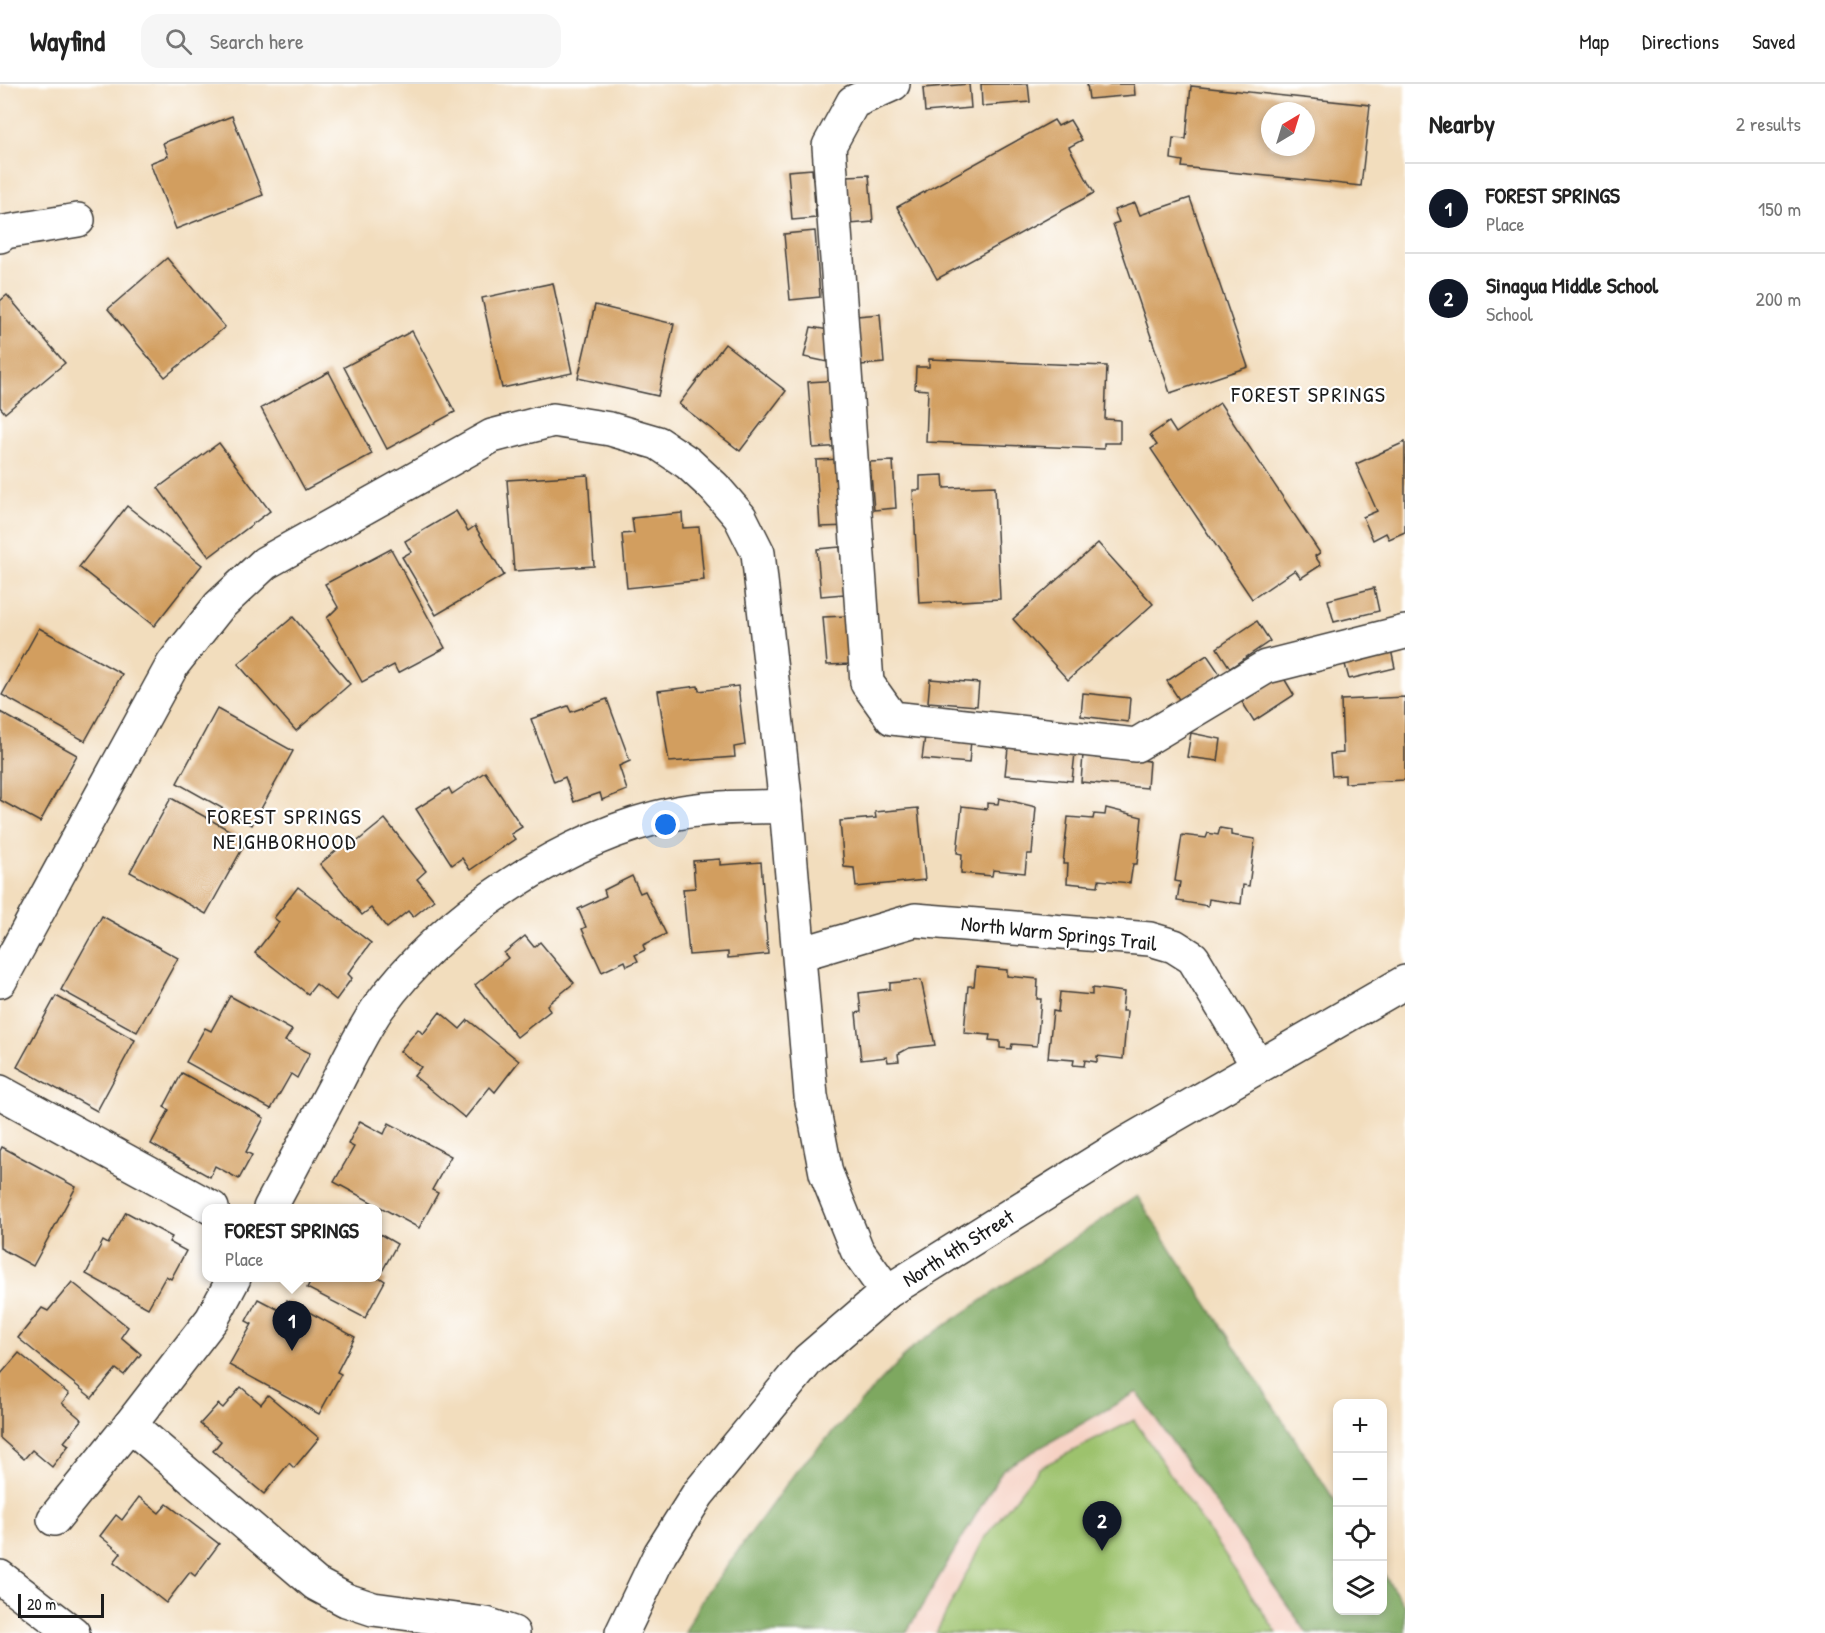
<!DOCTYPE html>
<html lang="en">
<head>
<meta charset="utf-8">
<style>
  :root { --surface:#fff; --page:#f6f6f6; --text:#222; --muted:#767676; --line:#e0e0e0; --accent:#111827 }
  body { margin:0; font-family:"Patrick Hand",sans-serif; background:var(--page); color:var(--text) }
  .controls { position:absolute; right:18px; bottom:18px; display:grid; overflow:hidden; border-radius:12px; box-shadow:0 3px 9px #0003 }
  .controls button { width:54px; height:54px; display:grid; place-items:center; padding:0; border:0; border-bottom:2px solid var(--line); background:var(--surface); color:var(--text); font:30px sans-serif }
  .compass { position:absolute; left:1261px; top:18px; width:54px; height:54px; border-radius:50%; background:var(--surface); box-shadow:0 3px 9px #0003; rotate:38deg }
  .scale { position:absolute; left:18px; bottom:15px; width:86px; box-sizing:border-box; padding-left:6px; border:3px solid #1c1c1c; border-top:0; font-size:16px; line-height:21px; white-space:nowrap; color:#1c1c1c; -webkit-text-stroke:4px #fff; paint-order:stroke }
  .you { position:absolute; left:666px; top:741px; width:21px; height:21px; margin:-15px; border:4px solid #fff; border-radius:50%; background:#1a73e8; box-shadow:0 0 0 9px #1a73e833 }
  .badge { display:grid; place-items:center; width:39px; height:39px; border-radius:50%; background:var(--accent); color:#fff; font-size:20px; font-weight:700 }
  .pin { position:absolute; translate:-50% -50px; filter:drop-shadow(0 2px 3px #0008) }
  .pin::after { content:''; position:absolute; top:32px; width:21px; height:18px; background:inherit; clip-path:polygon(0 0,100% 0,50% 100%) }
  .popup { position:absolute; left:202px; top:1120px; width:180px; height:78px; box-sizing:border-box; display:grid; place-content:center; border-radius:12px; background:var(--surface); filter:drop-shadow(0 2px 4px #0005); font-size:20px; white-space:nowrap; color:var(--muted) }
  .popup b { font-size:22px; color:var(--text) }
  .popup::after { content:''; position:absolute; left:50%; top:100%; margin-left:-12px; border:12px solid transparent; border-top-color:var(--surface) }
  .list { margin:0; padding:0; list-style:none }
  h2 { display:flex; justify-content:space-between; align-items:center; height:78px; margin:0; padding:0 24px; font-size:26px }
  h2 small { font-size:20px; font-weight:400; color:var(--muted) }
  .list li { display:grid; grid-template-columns:39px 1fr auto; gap:18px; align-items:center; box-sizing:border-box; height:90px; padding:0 24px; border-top:2px solid var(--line) }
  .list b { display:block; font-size:22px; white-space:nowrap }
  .list p { margin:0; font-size:20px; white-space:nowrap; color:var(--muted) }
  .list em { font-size:20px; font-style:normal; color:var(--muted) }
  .icon { flex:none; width:33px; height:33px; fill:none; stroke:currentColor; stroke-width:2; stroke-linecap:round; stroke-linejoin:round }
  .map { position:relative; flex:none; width:1405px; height:1549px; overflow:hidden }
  header { display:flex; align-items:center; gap:36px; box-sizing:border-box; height:84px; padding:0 30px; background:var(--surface); border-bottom:2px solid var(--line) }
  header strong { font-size:28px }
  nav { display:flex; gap:33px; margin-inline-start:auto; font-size:21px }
  .search { width:420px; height:54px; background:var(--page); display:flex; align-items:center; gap:15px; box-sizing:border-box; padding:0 21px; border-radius:18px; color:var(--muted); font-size:22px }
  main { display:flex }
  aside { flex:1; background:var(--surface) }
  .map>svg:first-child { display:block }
  .built { fill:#f6d2c4 }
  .green { fill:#9dc26d; stroke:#5c6f44; stroke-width:1.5 }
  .forest { fill:#7ea860; stroke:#4d623e; stroke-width:1.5 }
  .building { fill:#d29e5f; fill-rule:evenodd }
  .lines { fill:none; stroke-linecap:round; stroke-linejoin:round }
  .minor-casing { stroke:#3c3934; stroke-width:36 }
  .minor { stroke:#fff; stroke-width:33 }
  .labels { text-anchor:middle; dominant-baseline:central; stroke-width:4.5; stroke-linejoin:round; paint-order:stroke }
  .street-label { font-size:21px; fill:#1c1c1c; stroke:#fff }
  .neighbourhood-label { font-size:22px; letter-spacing:1.5px; fill:#1c1c1c; stroke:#fff }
</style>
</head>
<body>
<header>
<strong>Wayfind</strong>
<div class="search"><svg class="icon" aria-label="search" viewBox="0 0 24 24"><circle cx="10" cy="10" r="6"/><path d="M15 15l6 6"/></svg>Search here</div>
<nav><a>Map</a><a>Directions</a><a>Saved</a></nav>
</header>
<main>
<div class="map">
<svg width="1405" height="1549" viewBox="0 0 1405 1549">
  <rect width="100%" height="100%" fill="#fff"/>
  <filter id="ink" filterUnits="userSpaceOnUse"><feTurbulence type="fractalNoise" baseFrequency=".0167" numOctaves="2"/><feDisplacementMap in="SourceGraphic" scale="12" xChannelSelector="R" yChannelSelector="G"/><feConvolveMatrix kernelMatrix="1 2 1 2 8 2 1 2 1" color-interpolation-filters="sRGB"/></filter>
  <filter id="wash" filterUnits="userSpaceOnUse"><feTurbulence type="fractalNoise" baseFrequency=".008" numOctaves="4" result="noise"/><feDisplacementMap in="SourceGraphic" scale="24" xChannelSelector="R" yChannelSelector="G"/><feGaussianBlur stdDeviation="1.35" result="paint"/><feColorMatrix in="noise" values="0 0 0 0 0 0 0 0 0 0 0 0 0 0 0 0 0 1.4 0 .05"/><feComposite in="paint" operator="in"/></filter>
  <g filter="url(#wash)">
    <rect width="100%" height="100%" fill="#f2ddbd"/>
    <polygon class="built" points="1137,1308 1307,1549 906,1549 1003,1385"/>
    <polygon class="green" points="1134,1336 1277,1549 936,1549 985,1453 1039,1384"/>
    <polygon class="forest" points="1137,1112 1337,1420 1338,1526 1382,1526 1383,1489 1405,1523 1405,1549 1307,1549 1137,1308 1003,1385 906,1549 685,1549 699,1520 797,1386 913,1263"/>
    <g id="blocks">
      <g class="building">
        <polygon points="969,0 971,24 925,28 923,4"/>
        <polygon points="981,0 1028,0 1030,18 982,22"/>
        <polygon points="1087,0 1134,0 1135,11 1089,15"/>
        <path d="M1191,2L1370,21L1361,102L1182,83L1183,77L1171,75L1173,54L1186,55ZM1270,27H1306V63H1270Z"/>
        <polygon points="232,32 263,111 176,145 150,79 168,72 163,59"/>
        <polygon points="1054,36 1058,42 1070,36 1082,56 1069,63 1094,109 937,195 897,123"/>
        <polygon points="812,85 816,134 792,136 788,87"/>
        <polygon points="869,91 873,138 850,140 847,92"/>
        <polygon points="1190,114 1248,283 1170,309 1113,140 1119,138 1114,126 1135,119 1140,131"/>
        <polygon points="815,147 820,213 790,216 784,150"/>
        <polygon points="167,174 225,243 165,293 108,225"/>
        <polygon points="553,199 572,289 502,304 482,214"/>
        <polygon points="7,211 65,279 5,329 0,323 0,217"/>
        <polygon points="595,221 674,240 658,312 578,294"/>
        <polygon points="880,230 884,279 861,281 857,232"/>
        <polygon points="811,243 835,247 828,278 804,273"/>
        <polygon points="412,247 455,328 387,365 344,283"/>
        <polygon points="725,260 786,307 740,367 679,320"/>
        <polygon points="929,275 1107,282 1105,335 1120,336 1120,359 1104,359 1104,365 926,358 928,306 915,305 916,283 929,283"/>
        <polygon points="329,288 372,370 305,406 261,324"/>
        <polygon points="839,296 844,362 813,364 808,298"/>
        <polygon points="1220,319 1320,469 1315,472 1321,481 1301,494 1295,486 1252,515 1151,365 1157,361 1150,351 1169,338 1176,349"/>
        <polygon points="1405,358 1405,448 1389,455 1386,449 1373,456 1363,433 1377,427 1356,380"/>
        <polygon points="219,359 270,427 209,473 158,404"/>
        <polygon points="844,375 849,442 820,443 816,376"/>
        <polygon points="893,377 896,424 874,426 870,378"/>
        <polygon points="588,391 594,482 514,487 507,396"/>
        <polygon points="943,391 944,404 995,402 1000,515 919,519 913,406 920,406 920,392"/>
        <polygon points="127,422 202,481 154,542 79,483"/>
        <polygon points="456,427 468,447 475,442 504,491 436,531 402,473 411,468 405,457"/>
        <polygon points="682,429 683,444 699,443 704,496 627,504 622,450 634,449 632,434"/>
        <polygon points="1098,459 1153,520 1068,596 1013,535"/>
        <polygon points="840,463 844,510 821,512 817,465"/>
        <polygon points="391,465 445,564 398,589 394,581 362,598 327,534 338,523 325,500"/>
        <polygon points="1374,504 1379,527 1334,538 1328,516"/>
        <polygon points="847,532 850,580 827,581 823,533"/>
        <polygon points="293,533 350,600 296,647 238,580"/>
        <polygon points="1257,537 1270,557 1230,584 1217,564"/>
        <polygon points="39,544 122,590 85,657 2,611"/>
        <polygon points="1390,561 1395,584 1349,595 1343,573"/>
        <polygon points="1207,571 1220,590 1180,617 1167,597"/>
        <polygon points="1282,591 1294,611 1254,637 1242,618"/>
        <polygon points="930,595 979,599 977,622 928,618"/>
        <polygon points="698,602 699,607 738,602 745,661 734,663 735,673 669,678 658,607"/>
        <polygon points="1083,609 1130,614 1128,638 1081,632"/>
        <polygon points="1405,613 1405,696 1345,699 1345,691 1332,692 1330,670 1343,669 1341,616"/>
        <polygon points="607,615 630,677 619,682 627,706 602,716 600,709 574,718 565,693 554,698 531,635 568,622 571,628"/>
        <polygon points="217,625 293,667 252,741 177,699"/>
        <polygon points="0,628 77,671 40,738 0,716"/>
        <polygon points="1191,649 1221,655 1218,677 1187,673"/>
        <polygon points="925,652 971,656 969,679 922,675"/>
        <polygon points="1008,664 1075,669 1072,697 1005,691"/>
        <polygon points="1083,670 1149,677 1147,704 1081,698"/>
        <polygon points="485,688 522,743 511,750 515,755 470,786 462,774 452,781 416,725 449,704 452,710"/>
        <polygon points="171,714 247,756 206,830 130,788"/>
        <polygon points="999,714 1036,723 1032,770 1027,770 1025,789 993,786 992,792 961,789 962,770 957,769 962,722 987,725 987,719 998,720"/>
        <polygon points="918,724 925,796 856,803 854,784 844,783 840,737 876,734 875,728"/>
        <polygon points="1106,724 1142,733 1137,780 1133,780 1130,799 1099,796 1098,802 1067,799 1068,780 1063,780 1068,733 1093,735 1094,730 1105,731"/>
        <polygon points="385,735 426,787 417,795 434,816 413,833 408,827 387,844 371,824 362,831 320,780 350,755 354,760"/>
        <polygon points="1220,744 1231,746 1231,751 1255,755 1249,802 1243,801 1241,820 1209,815 1208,822 1177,817 1180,798 1175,797 1182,751 1206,754 1208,749 1218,751"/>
        <polygon points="720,775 720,781 761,778 768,870 728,874 728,868 689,871 683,805 695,804 693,777"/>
        <polygon points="632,792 640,809 645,807 666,850 643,861 645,866 635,871 638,877 627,882 625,877 602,888 582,845 586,843 578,825 606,812 604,806"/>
        <polygon points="298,803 371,859 348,890 352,894 336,916 316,900 308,910 255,869 279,838 274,834"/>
        <polygon points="102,832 178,874 137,948 61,906"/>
        <polygon points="525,852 534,863 540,858 574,899 547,921 550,927 517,953 475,901 508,874 504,869"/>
        <polygon points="976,883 1007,886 1007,892 1038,895 1037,915 1041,915 1037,962 1012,960 1011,965 1000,964 1000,957 989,956 990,951 964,949 968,902 974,902"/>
        <polygon points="921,896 935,961 909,964 898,970 899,977 888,978 887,973 861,976 856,929 861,928 859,909 890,905 890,899"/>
        <polygon points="1092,904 1124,908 1122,927 1127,927 1123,975 1097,972 1097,978 1085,976 1084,982 1073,981 1074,976 1048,974 1053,927 1058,928 1060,908 1092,911"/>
        <polygon points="56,912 135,956 97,1027 17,983"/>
        <polygon points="230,912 292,946 285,957 310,969 297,994 291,990 271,1025 186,978 205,944 211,947"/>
        <polygon points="440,928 460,945 468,936 519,977 495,1008 490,1003 465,1034 414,992 421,983 400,967 418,945 423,950"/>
        <polygon points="182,989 264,1034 246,1068 252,1071 239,1095 215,1082 210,1093 151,1060 169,1026 164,1023"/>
        <polygon points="360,1037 384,1050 389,1039 451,1072 432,1106 438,1109 419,1144 334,1098 354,1063 348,1060"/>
        <polygon points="2,1063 76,1103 33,1182 0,1164 0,1067"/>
        <polygon points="126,1128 172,1153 169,1158 186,1167 171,1195 166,1192 148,1224 86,1190 103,1157 108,1160"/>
        <polygon points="378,1149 397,1160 379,1193 385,1197 365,1234 307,1204 312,1194 378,1194"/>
        <polygon points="72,1198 128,1243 121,1253 141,1270 124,1291 116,1285 92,1314 18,1254 42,1224 48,1227"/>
        <polygon points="258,1215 281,1227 287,1216 355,1253 337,1288 341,1290 319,1330 229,1281 252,1240 246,1237"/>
        <polygon points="19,1269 69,1310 62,1319 82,1336 64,1358 69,1361 52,1383 32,1366 24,1375 0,1354 0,1291"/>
        <polygon points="241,1303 261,1320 268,1311 319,1354 294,1384 289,1379 264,1410 213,1367 221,1357 200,1340 218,1320 223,1324"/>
        <polygon points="139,1413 159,1429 167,1420 219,1460 195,1492 190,1488 166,1519 114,1478 121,1469 100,1452 116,1431 122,1436"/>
      </g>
    </g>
  </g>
  <g filter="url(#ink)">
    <use href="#blocks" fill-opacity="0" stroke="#3c3934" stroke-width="1.5"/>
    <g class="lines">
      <g class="minor-casing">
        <g id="minor">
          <polyline points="893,0 853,18 829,62 867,599 892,634 1136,661 1266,583 1405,548"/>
          <polyline points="0,152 5,148 78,136"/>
          <polyline points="800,870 915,836 1150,855 1174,862 1193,874 1258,982"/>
          <polyline points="0,897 173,580 219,522 265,479 492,352 553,336 610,345 658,359 688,379 714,403 740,433 758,469 786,722"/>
          <polyline points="0,1008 212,1124"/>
          <path d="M270,1124C291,1084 313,1044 334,1004C348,977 361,949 378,924C445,831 565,752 677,729C711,722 750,724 786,722L811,1012L826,1089L857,1166L887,1208"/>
          <polyline points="234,1194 212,1235 130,1341 316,1500 346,1516 373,1525 486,1540 513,1549"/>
          <polyline points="54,1435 130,1341"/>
          <polyline points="0,1493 73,1549"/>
          <polyline points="622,1549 660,1470 698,1410 808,1276 887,1208 1128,1058 1405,898"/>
        </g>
      </g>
      <use href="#minor" class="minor"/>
    </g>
  </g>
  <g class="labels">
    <g class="street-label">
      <text transform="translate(1059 849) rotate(6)">North Warm Springs Trail</text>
      <text transform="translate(958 1164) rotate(-32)">North 4th Street</text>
    </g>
    <g class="neighbourhood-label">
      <text x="1309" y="310">FOREST SPRINGS</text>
      <text x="285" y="732">FOREST SPRINGS<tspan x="285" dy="25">NEIGHBORHOOD</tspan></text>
    </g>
  </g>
</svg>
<div class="controls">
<button>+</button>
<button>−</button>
<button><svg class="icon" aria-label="locate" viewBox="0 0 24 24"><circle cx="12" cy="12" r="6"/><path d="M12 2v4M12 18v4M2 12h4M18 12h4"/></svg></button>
<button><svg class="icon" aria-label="layers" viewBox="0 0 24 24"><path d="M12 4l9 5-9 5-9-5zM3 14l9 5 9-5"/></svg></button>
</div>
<svg class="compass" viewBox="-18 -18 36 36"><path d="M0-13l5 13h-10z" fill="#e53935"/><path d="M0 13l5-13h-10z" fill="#767676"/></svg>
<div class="scale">20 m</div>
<div class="you"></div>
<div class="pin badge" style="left:292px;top:1267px">1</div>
<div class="popup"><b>FOREST SPRINGS</b>Place</div>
<div class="pin badge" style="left:1102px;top:1467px">2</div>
</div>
<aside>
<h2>Nearby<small>2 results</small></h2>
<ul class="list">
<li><span class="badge">1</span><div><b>FOREST SPRINGS</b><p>Place</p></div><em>150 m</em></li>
<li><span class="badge">2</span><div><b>Sinagua Middle School</b><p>School</p></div><em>200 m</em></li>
</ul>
</aside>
</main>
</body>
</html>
